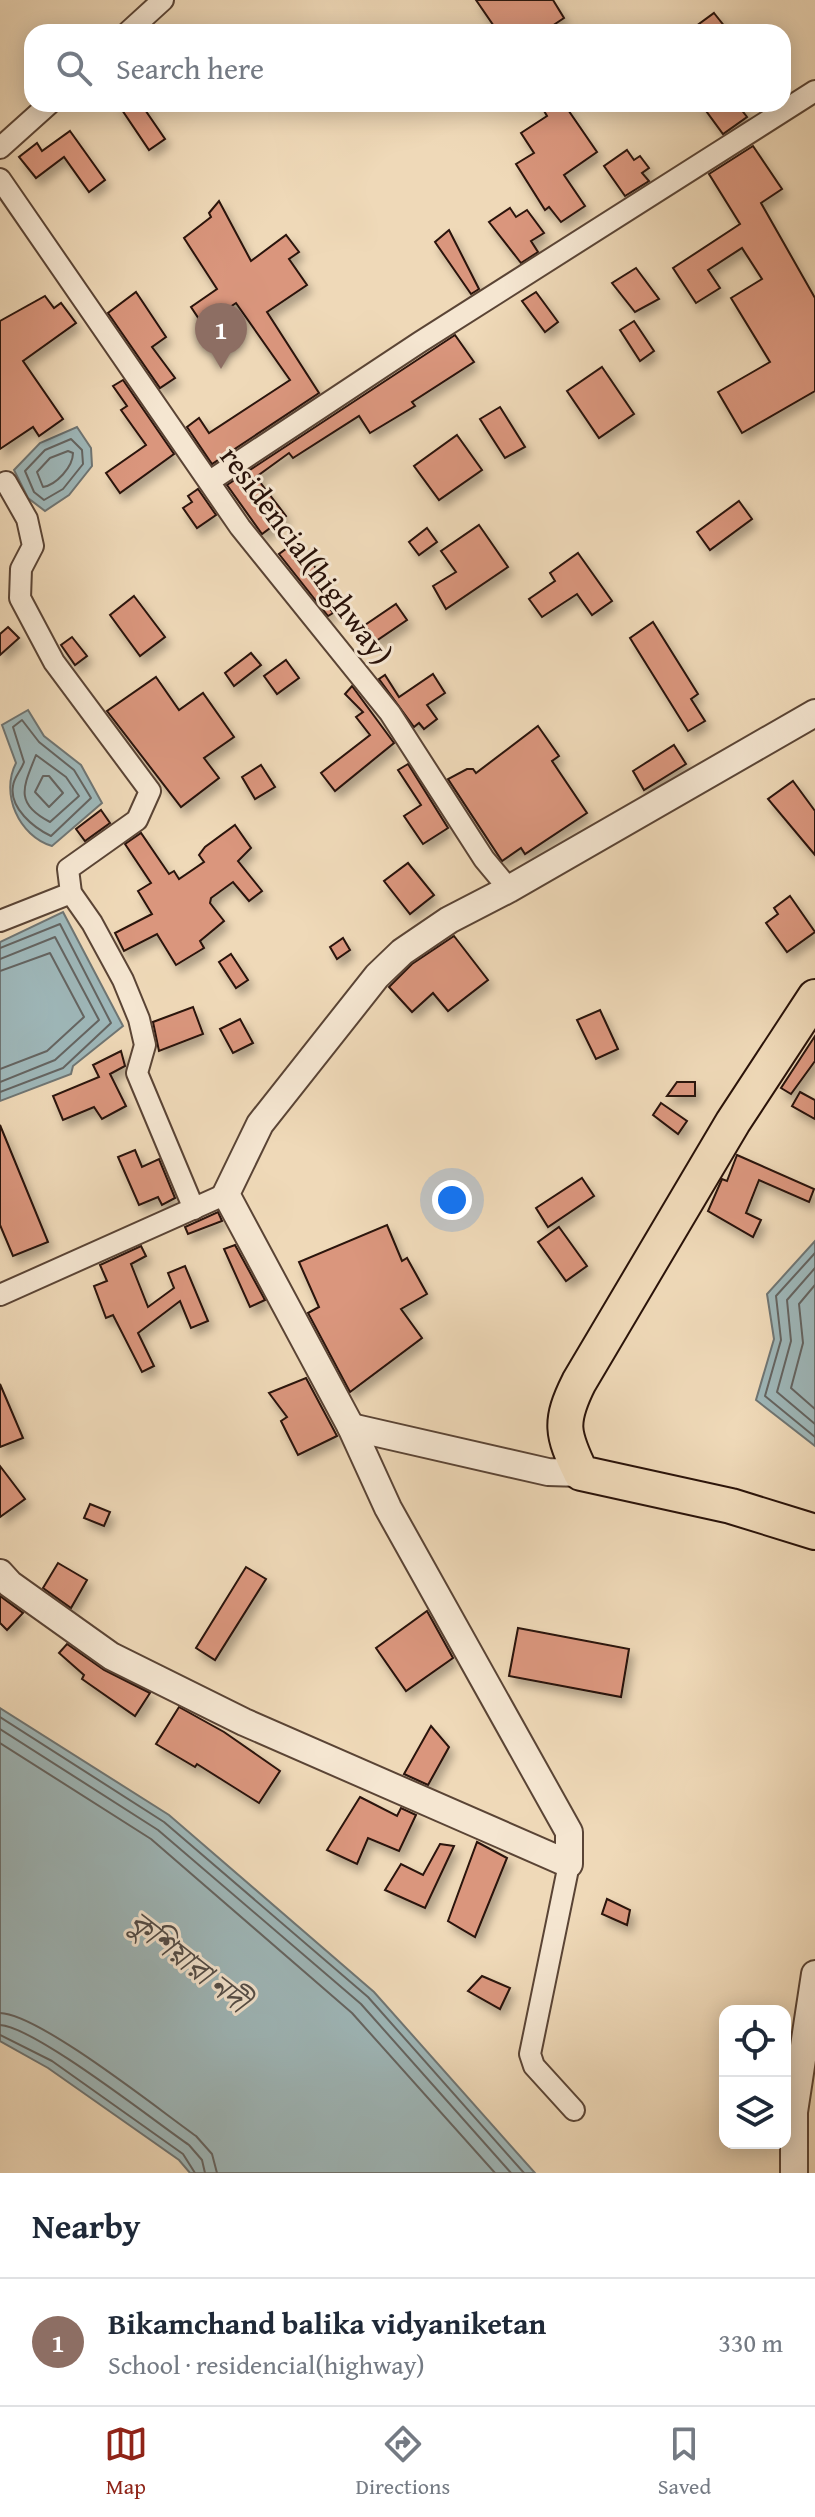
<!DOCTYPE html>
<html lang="en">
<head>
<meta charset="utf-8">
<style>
  :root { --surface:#fff; --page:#f6f6f7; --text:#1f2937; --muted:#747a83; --line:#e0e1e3; --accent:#8f2418 }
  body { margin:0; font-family:"Gentium Book Plus","Noto Serif Bengali",serif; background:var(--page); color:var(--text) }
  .controls { position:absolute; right:24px; bottom:24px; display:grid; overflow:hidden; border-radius:16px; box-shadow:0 4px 20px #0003 }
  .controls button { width:72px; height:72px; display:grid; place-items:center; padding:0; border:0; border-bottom:2px solid var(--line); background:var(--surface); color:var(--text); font:40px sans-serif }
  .you { position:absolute; left:452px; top:1200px; width:28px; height:28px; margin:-20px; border:6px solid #fff; border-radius:50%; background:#1a73e8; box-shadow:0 0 0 12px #1a73e833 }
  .badge { display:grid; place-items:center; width:52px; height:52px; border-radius:50%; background:var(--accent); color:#fff; font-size:26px; font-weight:700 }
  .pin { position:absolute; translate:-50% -66px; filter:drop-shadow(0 2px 4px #0008) }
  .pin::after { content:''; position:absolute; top:42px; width:28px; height:24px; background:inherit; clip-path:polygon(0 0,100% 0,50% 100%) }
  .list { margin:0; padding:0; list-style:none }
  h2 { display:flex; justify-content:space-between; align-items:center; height:104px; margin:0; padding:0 32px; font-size:34px }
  h2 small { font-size:26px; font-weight:400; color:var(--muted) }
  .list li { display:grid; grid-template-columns:52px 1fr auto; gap:24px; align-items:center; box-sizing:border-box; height:128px; padding:0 32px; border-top:2px solid var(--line) }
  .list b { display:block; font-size:30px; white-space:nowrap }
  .list p { margin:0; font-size:26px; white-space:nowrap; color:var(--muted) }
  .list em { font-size:26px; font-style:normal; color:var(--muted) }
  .icon { flex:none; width:44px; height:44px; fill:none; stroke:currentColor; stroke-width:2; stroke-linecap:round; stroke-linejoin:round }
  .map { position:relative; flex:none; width:815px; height:2173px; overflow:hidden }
  .search { position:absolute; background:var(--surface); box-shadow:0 4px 20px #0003; left:24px; right:24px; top:24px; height:88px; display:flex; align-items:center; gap:20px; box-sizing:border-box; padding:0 28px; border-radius:24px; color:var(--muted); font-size:30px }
  .sheet { height:232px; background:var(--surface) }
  nav { display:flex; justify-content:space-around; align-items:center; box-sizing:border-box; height:112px; border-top:2px solid var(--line); background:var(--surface); font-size:22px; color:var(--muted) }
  nav a { display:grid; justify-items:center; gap:4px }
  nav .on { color:var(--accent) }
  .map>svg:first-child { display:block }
  .water { fill:#9eb7b9; stroke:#6f7573; stroke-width:2 }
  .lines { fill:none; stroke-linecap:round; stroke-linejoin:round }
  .shore { stroke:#646461; stroke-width:2 }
  .building { fill:#da967d; stroke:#291209; stroke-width:2; filter:url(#shadow) }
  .minor-casing { stroke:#5a4435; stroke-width:24 }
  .tertiary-casing { stroke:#5a4435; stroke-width:30 }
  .trunk-casing { stroke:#291209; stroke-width:38 }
  .minor { stroke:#f5e6d1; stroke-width:20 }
  .tertiary { stroke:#f5e6d1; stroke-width:26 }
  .trunk { stroke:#efd9b8; stroke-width:34 }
  .labels { text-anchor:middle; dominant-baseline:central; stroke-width:6; stroke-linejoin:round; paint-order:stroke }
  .street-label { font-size:30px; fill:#291209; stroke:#f5e6d1 }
  .water-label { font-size:32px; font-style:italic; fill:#524c47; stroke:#f5e6d1 }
</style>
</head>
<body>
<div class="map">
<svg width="815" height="2173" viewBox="0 0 815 2173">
  <defs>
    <filter id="shadow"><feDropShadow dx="4.5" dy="7" stdDeviation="4" flood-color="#0004"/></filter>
  </defs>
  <rect width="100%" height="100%" fill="#efd9b8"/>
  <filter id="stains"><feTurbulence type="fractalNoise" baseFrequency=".0025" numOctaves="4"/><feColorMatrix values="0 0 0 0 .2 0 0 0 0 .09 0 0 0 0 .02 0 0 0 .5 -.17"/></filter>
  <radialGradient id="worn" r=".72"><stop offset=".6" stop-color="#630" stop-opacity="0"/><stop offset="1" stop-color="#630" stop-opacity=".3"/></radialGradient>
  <g class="water">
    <polygon points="77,427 91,448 92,466 69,495 45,511 28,498 14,470 40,443"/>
    <path d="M28,710L44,736L81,765L102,803L52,846C19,836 0,794 16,763L2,725Z"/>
    <polygon points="63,912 123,1026 73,1066 71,1074 0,1101 0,942"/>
    <polygon points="815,1241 815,1446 756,1400 774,1339 767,1294"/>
    <polygon points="0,1708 169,1815 374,1992 535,2173 190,2173 179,2160 48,2068 0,2041"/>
  </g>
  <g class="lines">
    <g class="shore">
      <polygon points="71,439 82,450 83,464 63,489 44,500 34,492 25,471 45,450"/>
      <path d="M68,451L73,453C73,467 56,485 43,487L37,472L50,458Z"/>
      <path d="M22,720L39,742L74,770L91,798L51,836C34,828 9,808 13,786C14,777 21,771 24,762L13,727Z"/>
      <path d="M36,755L66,777L79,796L50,822C13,803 24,786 36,755Z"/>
      <polygon points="43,776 49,776 63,793 49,807 35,792"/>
      <polyline points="0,948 60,924 111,1023 63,1068 0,1092"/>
      <polyline points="0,959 55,937 99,1020 55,1060 0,1082"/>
      <polyline points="0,971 50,953 84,1017 47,1051 0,1069"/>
      <polyline points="815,1253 776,1296 781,1340 765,1396 815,1437"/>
      <polyline points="815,1268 787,1300 791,1341 777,1392 815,1424"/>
      <polyline points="815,1285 799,1304 803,1343 791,1388 815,1409"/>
      <polyline points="0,1717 164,1822 368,1997 524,2173"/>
      <polyline points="0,1729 158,1830 361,2004 511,2173"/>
      <polyline points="0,1743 151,1839 352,2013 495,2173"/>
      <path d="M0,2013C39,2014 158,2109 196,2136L212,2154L217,2173"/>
      <path d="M0,2025C35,2027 154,2121 189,2145L202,2160L205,2173"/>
      <polyline points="0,2035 52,2061 183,2154 195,2173"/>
    </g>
  </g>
  <g class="building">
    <polygon points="476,0 553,0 564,18 543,32 498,32"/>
    <polygon points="714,13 729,32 688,32"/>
    <polygon points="118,104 141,104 165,139 149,150"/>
    <polygon points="540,104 564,104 597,152 564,175 585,206 561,222 549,207 545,210 516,164 534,153 521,133 547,116"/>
    <polygon points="701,104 737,104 747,117 723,134"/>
    <polygon points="70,131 105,180 89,192 64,157 36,178 19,157 37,143 42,151"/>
    <polygon points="753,146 782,189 761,203 815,298 815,391 742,433 718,392 770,362 731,298 762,279 742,248 708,270 720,288 696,303 673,268 740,224 709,174"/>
    <polygon points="627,150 634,160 640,156 649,168 642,173 649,181 625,196 604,166"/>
    <polygon points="219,201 251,261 286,235 299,252 289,259 307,285 267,312 319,393 212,464 187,427 199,418 209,433 290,380 236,303 203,325 191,307 217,289 184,238 211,217 209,213"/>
    <polygon points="510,208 516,217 527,210 544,233 531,241 538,252 521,263 489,222"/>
    <polygon points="449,230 479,289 471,294 435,242"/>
    <polygon points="636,268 659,299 635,312 612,283"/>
    <polygon points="136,292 166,337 152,347 175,378 160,388 108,313"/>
    <polygon points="536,292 558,322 545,332 522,301"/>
    <polygon points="45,296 54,308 61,303 76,323 23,361 63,419 39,436 33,427 0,449 0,321"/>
    <polygon points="634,321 654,351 640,361 620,330"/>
    <polygon points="455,335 474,362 412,402 415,406 370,433 359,416 293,458 289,453 256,477 286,516 262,534 227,485"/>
    <polygon points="602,367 634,414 599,438 567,391"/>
    <polygon points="123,380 174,454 120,493 106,473 146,445 121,410 127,406 113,386"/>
    <polygon points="500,407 525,447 505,458 480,419"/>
    <polygon points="457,435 482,470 439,500 414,466"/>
    <polygon points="198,489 216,515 197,528 183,508 192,502 188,496"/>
    <polygon points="739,501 752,519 710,550 697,532"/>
    <polygon points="479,525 508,567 446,609 433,586 456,572 441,551"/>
    <polygon points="427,528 437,542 419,555 409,542"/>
    <polygon points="297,541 330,589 321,596 333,613 328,616 279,554"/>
    <polygon points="578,553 612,601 592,615 577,594 542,617 529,599 555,581 550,573"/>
    <polygon points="134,596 165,637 140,656 110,615"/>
    <polygon points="396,604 407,620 376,641 365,625"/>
    <polygon points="653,622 698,694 691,699 705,721 688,731 630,638"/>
    <polygon points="8,627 19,638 0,655 0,634"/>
    <polygon points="72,637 87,656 75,665 61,645"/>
    <polygon points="251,653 261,665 234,686 225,673"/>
    <polygon points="286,660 299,678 277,694 264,676"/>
    <polygon points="433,674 445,693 427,705 437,719 424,729 419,723 414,727 379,679 385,675 399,697"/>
    <polygon points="156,677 179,710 203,693 234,737 204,758 219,778 181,807 107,711"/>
    <polygon points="352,686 394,743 335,791 321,773 370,735 356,717 363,712 345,694"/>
    <polygon points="538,726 559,756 552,761 587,813 525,854 521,848 502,861 448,779 467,769 473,769 476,773"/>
    <polygon points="674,745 686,764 644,790 633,771"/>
    <polygon points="408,764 448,828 423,844 404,816 421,805 398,770"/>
    <polygon points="261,765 275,787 255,799 242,777"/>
    <polygon points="793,781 815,811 815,855 768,799"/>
    <polygon points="101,810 110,823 85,841 76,829"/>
    <polygon points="235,825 251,848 238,861 262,891 249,901 233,882 211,898 210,903 224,921 200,941 204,948 176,965 157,934 124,951 115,933 152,914 138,891 151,883 125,844 141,833 169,874 174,871 179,879 204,862 199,855 205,847"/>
    <polygon points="408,863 434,895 410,914 384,881"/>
    <polygon points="790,896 815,932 787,952 766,923 778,914 774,908"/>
    <polygon points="454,936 488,980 448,1011 433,993 412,1012 389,987 412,964"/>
    <polygon points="343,938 350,950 337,959 330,947"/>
    <polygon points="231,954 248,980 236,988 219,962"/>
    <polygon points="193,1007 203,1034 159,1051 153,1022"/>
    <polygon points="600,1010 618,1049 596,1059 577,1020"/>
    <polygon points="240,1019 253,1043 233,1053 220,1029"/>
    <polygon points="815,1036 815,1061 791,1094 781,1088"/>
    <polygon points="121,1051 125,1066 110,1074 126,1106 102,1119 94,1107 63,1120 53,1096 99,1077 93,1065"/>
    <polygon points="677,1082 695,1082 695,1096 667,1096"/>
    <polygon points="800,1092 815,1100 815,1119 792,1106"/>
    <polygon points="661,1103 687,1121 678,1134 653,1115"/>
    <polygon points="0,1125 48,1242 13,1256 0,1225"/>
    <polygon points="135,1150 142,1167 159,1159 175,1198 162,1205 158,1197 139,1205 118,1157"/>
    <polygon points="737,1155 814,1189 809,1202 759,1180 746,1213 761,1220 753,1237 708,1211 722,1179 727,1181"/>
    <polygon points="582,1178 594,1196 548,1227 536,1208"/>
    <polygon points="218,1212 222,1221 188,1234 185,1227"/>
    <polygon points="387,1225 402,1261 407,1258 427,1294 401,1309 422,1338 350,1392 308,1313 319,1307 299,1262"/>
    <polygon points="559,1227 587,1266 566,1281 538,1242"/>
    <polygon points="235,1245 265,1300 250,1307 224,1249"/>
    <polygon points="141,1246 146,1256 131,1264 148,1307 174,1288 168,1273 185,1266 208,1321 191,1328 180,1301 138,1333 154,1366 142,1372 113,1315 106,1318 94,1286 107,1281 100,1265"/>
    <polygon points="306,1378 337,1436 298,1455 281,1421 287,1417 269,1393"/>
    <polygon points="0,1384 23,1438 0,1447"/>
    <polygon points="0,1466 25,1499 0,1517"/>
    <polygon points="90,1504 110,1512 104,1526 84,1518"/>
    <polygon points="58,1563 87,1580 71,1608 43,1588"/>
    <polygon points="246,1567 266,1579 215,1660 196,1648"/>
    <polygon points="0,1596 23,1613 7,1630 0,1623"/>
    <polygon points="427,1611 453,1658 406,1691 376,1648"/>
    <polygon points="518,1628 629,1649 621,1697 509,1676"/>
    <polygon points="67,1644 104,1670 150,1693 135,1716 82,1679 84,1675 59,1653"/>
    <polygon points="179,1707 224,1732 280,1771 259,1803 197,1764 195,1767 156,1744"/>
    <polygon points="431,1726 449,1747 428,1785 404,1774"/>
    <polygon points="360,1797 397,1816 401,1808 416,1815 399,1851 368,1838 357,1864 327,1850"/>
    <polygon points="477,1842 507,1858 475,1937 448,1921"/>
    <polygon points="440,1844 454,1846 425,1908 385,1890 401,1864 423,1875"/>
    <polygon points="607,1899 630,1910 627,1925 602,1914"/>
    <polygon points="482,1976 510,1988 500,2009 468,1991"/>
  </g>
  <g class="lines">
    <g class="minor-casing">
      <g id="minor">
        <polyline points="128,32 163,0"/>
        <polyline points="0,148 49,104"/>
        <polyline points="0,179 240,527 390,713 484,859 509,889"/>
        <polyline points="210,481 420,342 815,91"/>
        <polyline points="6,482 27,519 33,546 21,569 20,598 54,662 150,791 137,820 68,869 71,893 92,923 123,980 139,1019 145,1045 137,1073 194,1209"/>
        <polyline points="0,921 71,893"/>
        <polyline points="0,1295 226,1194"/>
        <polyline points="569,1864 530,2054 534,2066 574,2110"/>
      </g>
    </g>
    <g class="tertiary-casing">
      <g id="tertiary">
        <polyline points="351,1427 548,1472 581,1473"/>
        <polyline points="0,1573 10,1584 111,1656 244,1722 569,1864 569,1832 388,1508 351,1427 226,1194 260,1124 377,976 402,952 449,920 509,889 815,713"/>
        <polyline points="794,2173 794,2112 815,1974"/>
      </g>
    </g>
    <g class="trunk-casing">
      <path id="trunk" d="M815,997L733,1122L579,1382C559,1422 562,1434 581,1473L731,1506L815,1532"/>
    </g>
    <use href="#minor" class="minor"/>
    <use href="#tertiary" class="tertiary"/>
    <use href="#trunk" class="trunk"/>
  </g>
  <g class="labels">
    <g class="street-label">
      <text transform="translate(307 555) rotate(53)">residencial(highway)</text>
    </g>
    <g class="water-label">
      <text transform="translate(189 1961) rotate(38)">কুশিয়ারা নদী</text>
    </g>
  </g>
  <rect width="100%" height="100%" filter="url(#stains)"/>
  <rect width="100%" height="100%" fill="url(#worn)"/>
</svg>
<div class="controls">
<button><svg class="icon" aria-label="locate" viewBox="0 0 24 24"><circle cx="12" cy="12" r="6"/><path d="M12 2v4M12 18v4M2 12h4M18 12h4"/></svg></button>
<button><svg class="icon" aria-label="layers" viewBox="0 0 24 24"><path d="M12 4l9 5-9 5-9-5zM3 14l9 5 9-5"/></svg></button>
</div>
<div class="you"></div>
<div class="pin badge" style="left:221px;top:369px;background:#8d6e63">1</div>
<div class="search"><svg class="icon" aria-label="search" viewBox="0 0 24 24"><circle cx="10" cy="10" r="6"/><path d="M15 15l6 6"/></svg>Search here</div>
</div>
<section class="sheet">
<h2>Nearby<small></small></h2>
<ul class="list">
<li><span class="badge" style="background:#8d6e63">1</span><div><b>Bikamchand balika vidyaniketan</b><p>School · residencial(highway)</p></div><em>330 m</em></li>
</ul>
</section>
<nav>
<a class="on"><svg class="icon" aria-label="map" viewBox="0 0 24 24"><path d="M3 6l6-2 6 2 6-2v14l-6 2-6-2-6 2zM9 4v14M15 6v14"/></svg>Map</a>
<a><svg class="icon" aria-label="directions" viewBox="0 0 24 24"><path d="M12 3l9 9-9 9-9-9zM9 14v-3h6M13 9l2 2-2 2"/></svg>Directions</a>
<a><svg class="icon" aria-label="saved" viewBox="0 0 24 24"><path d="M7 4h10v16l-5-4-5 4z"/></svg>Saved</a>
</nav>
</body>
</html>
